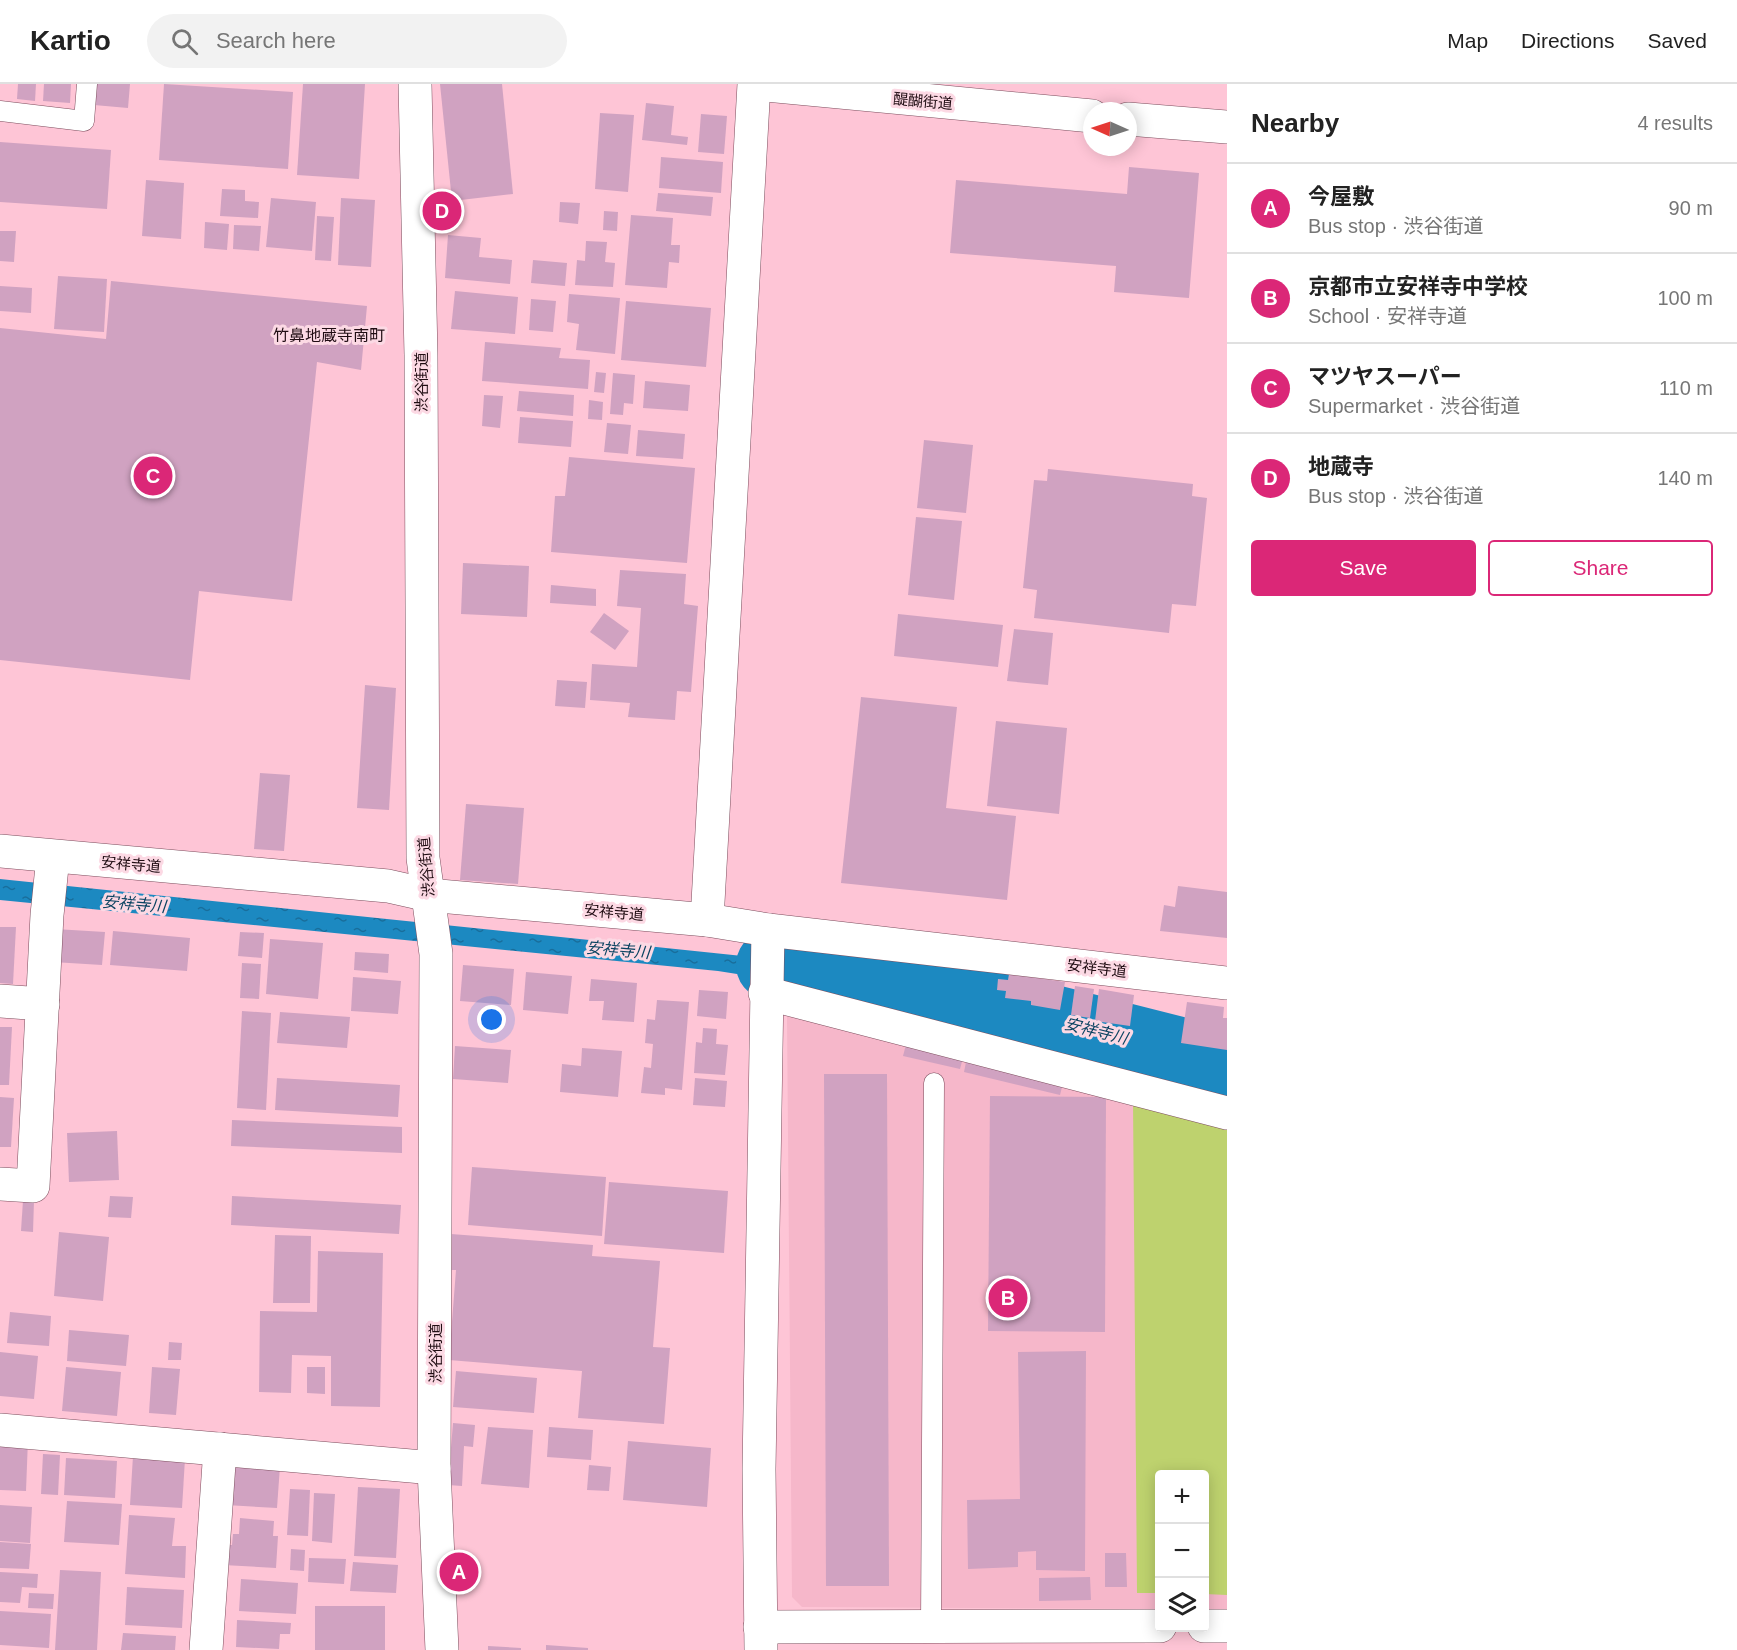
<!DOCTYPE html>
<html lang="en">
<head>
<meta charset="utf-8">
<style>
  :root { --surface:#fff; --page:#f2f2f2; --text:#222; --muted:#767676; --line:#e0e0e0; --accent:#db2777 }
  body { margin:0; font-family:Helvetica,"Noto Sans JP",sans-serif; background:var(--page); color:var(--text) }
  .controls { position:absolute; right:18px; bottom:18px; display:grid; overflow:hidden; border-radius:6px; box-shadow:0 3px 15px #0003 }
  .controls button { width:54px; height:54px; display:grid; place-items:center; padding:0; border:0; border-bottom:2px solid var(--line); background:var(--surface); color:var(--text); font:30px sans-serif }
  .compass { position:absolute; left:1083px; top:18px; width:54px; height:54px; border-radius:50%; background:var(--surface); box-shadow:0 3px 15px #0003; rotate:273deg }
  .you { position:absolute; left:492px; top:936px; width:21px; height:21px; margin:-15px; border:4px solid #fff; border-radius:50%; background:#1a73e8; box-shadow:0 0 0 9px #1a73e833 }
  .badge { display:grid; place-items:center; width:39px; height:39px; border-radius:50%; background:var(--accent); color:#fff; font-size:20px; font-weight:700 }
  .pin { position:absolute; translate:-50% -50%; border:3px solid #fff; box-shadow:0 2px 6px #0006 }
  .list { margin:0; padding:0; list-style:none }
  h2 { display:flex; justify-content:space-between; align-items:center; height:78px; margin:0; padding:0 24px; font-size:26px }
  h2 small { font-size:20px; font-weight:400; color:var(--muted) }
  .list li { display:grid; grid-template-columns:39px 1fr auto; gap:18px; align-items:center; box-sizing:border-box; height:90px; padding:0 24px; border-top:2px solid var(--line) }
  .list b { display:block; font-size:22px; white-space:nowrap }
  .list p { margin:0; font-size:20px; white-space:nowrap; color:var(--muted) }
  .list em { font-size:20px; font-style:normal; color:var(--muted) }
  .actions { display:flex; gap:12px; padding:18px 24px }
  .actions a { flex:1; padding:14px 0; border:2px solid var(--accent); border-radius:6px; text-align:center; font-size:21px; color:var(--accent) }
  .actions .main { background:var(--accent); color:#fff }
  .icon { flex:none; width:33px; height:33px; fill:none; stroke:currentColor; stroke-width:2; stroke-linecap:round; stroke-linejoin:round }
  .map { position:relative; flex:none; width:1227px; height:1566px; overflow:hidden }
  header { display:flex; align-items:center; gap:36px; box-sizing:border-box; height:84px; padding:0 30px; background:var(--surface); border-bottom:2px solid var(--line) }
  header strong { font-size:28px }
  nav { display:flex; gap:33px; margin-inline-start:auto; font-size:21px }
  .search { width:420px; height:54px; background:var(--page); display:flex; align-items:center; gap:15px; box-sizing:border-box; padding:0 21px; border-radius:33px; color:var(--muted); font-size:22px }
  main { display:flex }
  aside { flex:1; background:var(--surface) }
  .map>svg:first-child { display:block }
  .built { fill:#f6b7ca }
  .park { fill:#bed26e }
  .water { fill:url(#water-ripples) }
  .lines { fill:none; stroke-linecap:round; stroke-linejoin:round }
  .river { stroke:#1c89c1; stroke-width:70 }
  .building { fill:#d0a2c1 }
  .lane-casing { stroke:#7c4d5d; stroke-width:21 }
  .street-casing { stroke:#7c4d5d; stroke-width:34 }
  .secondary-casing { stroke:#7c4d5d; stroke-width:34 }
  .lane { stroke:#fff; stroke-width:20 }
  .street { stroke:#fff; stroke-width:33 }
  .secondary { stroke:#fff; stroke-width:33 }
  .labels { text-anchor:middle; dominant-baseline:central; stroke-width:6; stroke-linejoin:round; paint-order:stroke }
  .street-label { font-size:15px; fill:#200d13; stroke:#fcd9e4 }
  .neighbourhood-label { font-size:16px; fill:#200d13; stroke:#fcd9e4 }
  .water-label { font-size:16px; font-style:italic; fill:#0b4361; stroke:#fcd9e4 }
</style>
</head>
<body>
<header>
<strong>Kartio</strong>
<div class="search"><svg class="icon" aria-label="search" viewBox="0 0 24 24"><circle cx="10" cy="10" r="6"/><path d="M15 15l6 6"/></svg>Search here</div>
<nav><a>Map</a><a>Directions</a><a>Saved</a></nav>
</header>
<main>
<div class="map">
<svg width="1227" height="1566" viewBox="0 0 1227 1566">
  <defs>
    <pattern id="water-ripples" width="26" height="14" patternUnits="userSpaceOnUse" patternTransform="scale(1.5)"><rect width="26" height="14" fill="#1c89c1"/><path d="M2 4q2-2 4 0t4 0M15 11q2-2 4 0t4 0" fill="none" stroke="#186e9c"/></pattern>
  </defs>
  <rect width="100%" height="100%" fill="#fec5d6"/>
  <polygon class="built" points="787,933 823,934 1227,1037 1227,1525 1205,1525 1204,1390 1160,1390 1159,1525 802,1523 792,1513"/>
  <polygon class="park" points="1133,1016 1227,1044 1227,1511 1205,1510 1204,1390 1160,1390 1159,1509 1137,1509"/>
  <polygon class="water" points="0,795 840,882 1227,994 1227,1005 890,914 718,887 0,816"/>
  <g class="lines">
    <polyline class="river" points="771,881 875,891 1227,980"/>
  </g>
  <g class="building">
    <polygon points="18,0 36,0 35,17 17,15"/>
    <polygon points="44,0 71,0 70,19 43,17"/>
    <polygon points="96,0 130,0 128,24 94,21"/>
    <polygon points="164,0 293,8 288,85 159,76"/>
    <polygon points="303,0 365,0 359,95 297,91"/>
    <polygon points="440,0 502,0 513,110 452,117"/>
    <polygon points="646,19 674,22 671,51 688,53 687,61 642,56"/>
    <polygon points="600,29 634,31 628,108 595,105"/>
    <polygon points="701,30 727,32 724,70 698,68"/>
    <polygon points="0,58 111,66 107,125 0,118"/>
    <polygon points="661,73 723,78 721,109 659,104"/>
    <polygon points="1129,83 1199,89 1189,214 1114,208 1116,182 950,169 956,96 1127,110"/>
    <polygon points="146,96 184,99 181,155 142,152"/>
    <polygon points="222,105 245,106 245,117 259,118 258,134 220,132"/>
    <polygon points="658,109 713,113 711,132 656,127"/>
    <polygon points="271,114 316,118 312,167 266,163"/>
    <polygon points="341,114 375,116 371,183 338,181"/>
    <polygon points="560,118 580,119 578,140 559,138"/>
    <polygon points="604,127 618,128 617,147 603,146"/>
    <polygon points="631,131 673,134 671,161 680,161 679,179 669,178 667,204 625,201"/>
    <polygon points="317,132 334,133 331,177 315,176"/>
    <polygon points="205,138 229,140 227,166 204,164"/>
    <polygon points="234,141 261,142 259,167 233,165"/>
    <polygon points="0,147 16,147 14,178 0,177"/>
    <polygon points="448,151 481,154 479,173 512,176 510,200 445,194"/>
    <polygon points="586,157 607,158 605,178 615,179 613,203 575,201 577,176 585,177"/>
    <polygon points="533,176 567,179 565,202 531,199"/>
    <polygon points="58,192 107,195 104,248 54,245"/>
    <polygon points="111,197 367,222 361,286 317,278 292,517 199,507 190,596 0,576 0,244 106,255"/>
    <polygon points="0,202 32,204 31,229 0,227"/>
    <polygon points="455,207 518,213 515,250 451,245"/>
    <polygon points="569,210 620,214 615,270 576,266 579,240 567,238"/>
    <polygon points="531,215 556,217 553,248 529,246"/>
    <polygon points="626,217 711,224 706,283 621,276"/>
    <polygon points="485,258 561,264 559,274 590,276 588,305 482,297"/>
    <polygon points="596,288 606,289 604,309 594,308"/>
    <polygon points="613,289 635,291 633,320 624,319 623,331 610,330"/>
    <polygon points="645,297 690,301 688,327 643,324"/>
    <polygon points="519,307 574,311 573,332 517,327"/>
    <polygon points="484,311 503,312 500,344 482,342"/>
    <polygon points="589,316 603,318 602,336 588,335"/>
    <polygon points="520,333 573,337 571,363 518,359"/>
    <polygon points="607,339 631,341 628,370 604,368"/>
    <polygon points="638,346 685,350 683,375 636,372"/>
    <polygon points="924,356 973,361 966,429 917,424"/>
    <polygon points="569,373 695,384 687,479 551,468 555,412 565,412"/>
    <polygon points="1048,385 1193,400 1192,412 1207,414 1196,522 1172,520 1169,549 1034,534 1037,506 1023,504 1034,396 1047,397"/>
    <polygon points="916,433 962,437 954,516 908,511"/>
    <polygon points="463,479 529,482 527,533 461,530"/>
    <polygon points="620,486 686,490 684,520 698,522 691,608 677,607 675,636 628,633 630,619 590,616 592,580 637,583 641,524 617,522"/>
    <polygon points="551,501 596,505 596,522 550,519"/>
    <polygon points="604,529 629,547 615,566 590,548"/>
    <polygon points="898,530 1003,541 998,583 894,572"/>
    <polygon points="1014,545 1053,549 1048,601 1007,597"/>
    <polygon points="557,596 587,598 585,624 555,622"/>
    <polygon points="365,601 396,604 389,726 357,724"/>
    <polygon points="861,613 957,623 946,724 1016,732 1007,816 841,799"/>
    <polygon points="996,637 1067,644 1059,730 987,722"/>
    <polygon points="260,689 290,691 284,767 254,765"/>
    <polygon points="466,720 524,724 518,800 460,796"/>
    <polygon points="1178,802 1227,808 1227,854 1160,847 1164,821 1175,823"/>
    <polygon points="0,843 16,843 13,900 0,899"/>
    <polygon points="55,845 105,848 102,881 53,878"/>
    <polygon points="113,847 190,854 187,887 110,881"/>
    <polygon points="240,848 264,849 262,874 238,872"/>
    <polygon points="270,855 323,859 318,915 266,910"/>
    <polygon points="355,868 389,870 388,889 354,886"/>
    <polygon points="242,879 261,880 259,915 240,914"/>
    <polygon points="463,881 514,885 511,921 460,917"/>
    <polygon points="526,888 572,892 568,930 523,926"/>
    <polygon points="1009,890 1065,898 1060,926 1031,921 1031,917 1005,914 1006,907 997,906 998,895 1008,896"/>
    <polygon points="353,893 401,897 398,930 351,927"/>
    <polygon points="591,895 637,899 634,938 602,936 604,917 589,917"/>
    <polygon points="1075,902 1094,905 1090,934 1071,931"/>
    <polygon points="1099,905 1134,911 1130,942 1095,937"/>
    <polygon points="699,906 728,908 726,935 697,932"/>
    <polygon points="657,916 689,918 682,1006 665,1004 665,1011 641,1009 644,983 651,984 653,960 645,959 647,935 655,936"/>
    <polygon points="1187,918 1224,923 1223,934 1227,934 1227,966 1181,959"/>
    <polygon points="242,927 271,929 266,1026 237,1024"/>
    <polygon points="280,928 350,933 347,964 277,959"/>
    <polygon points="0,943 12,943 9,1001 0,1001"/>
    <polygon points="703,944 717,945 716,960 728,961 725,991 694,989 696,958 702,959"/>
    <polygon points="908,953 965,966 960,985 903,972"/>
    <polygon points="455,962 511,966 508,999 453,995"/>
    <polygon points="582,964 622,967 618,1013 560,1008 562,980 581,982"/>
    <polygon points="968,968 1065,991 1060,1011 964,988"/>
    <polygon points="824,990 887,990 889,1502 826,1502"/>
    <polygon points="277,994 400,1001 398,1033 275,1026"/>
    <polygon points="695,994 727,997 725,1023 693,1021"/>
    <polygon points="990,1012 1106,1013 1105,1248 988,1247"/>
    <polygon points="0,1013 14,1014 11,1063 0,1063"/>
    <polygon points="232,1036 402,1043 402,1069 231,1062"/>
    <polygon points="117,1047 119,1096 69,1098 67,1049"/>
    <polygon points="472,1083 606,1093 602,1152 468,1141"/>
    <polygon points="609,1098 728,1107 724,1169 604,1160"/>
    <polygon points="110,1112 133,1113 131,1134 108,1133"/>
    <polygon points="232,1112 401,1121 399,1150 231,1141"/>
    <polygon points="23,1116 34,1117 33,1148 21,1147"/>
    <polygon points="59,1148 109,1153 103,1217 54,1212"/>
    <polygon points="451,1150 593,1161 592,1172 660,1177 653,1263 670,1264 664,1340 578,1334 582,1287 449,1276 456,1186 449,1186"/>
    <polygon points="275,1151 311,1152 310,1219 273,1219"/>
    <polygon points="318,1167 383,1169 380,1323 331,1322 331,1272 292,1271 291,1309 259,1308 260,1227 317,1228"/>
    <polygon points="10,1228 51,1232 49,1262 7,1259"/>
    <polygon points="69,1246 129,1251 126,1282 67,1277"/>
    <polygon points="169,1258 182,1259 181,1276 168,1276"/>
    <polygon points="1086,1267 1085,1487 1036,1486 1036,1467 1018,1468 1018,1483 968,1485 967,1416 1020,1415 1018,1268"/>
    <polygon points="0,1268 38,1272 34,1315 0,1312"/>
    <polygon points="66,1283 121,1288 117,1332 62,1327"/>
    <polygon points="152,1283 180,1285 176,1331 149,1329"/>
    <polygon points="307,1283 325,1283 325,1310 307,1309"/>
    <polygon points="456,1287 537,1294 534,1329 453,1323"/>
    <polygon points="453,1339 475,1341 473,1363 464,1362 462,1402 448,1401"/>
    <polygon points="488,1343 533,1346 529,1404 481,1400"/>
    <polygon points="549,1343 593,1346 591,1376 547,1373"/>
    <polygon points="0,1353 28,1355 26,1407 0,1406"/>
    <polygon points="628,1357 711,1364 707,1423 623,1416"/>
    <polygon points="43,1370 60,1371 58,1411 41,1410"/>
    <polygon points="133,1372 185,1375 182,1424 130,1421"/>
    <polygon points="66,1374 117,1377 115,1414 64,1411"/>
    <polygon points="229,1379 280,1382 277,1424 226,1421"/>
    <polygon points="589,1381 611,1383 609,1407 587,1406"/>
    <polygon points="358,1403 400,1405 396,1474 354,1472"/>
    <polygon points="290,1405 310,1406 308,1452 287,1451"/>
    <polygon points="314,1409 335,1410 332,1459 312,1457"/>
    <polygon points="67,1417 122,1420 119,1461 64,1458"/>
    <polygon points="0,1421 32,1423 30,1459 0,1457"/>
    <polygon points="129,1431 175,1434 172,1462 186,1462 185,1494 125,1490"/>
    <polygon points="240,1434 274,1437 273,1452 278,1452 276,1484 223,1481 224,1461 232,1461 233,1450 239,1450"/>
    <polygon points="0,1458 31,1460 29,1485 0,1484"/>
    <polygon points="291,1465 305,1466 304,1487 290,1486"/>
    <polygon points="1105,1469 1126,1469 1127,1503 1105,1503"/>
    <polygon points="309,1474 346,1475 344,1500 308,1498"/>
    <polygon points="353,1478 398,1481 396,1509 350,1507"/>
    <polygon points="60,1486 101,1488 97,1566 55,1566"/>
    <polygon points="0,1488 38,1490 37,1504 22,1503 20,1519 0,1518"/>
    <polygon points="1090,1493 1091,1516 1039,1517 1039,1494"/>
    <polygon points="241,1495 298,1499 296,1530 239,1527"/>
    <polygon points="127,1503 184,1506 182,1544 125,1541"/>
    <polygon points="29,1509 54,1510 53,1525 28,1524"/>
    <rect x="315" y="1522" width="70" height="44"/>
    <polygon points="0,1527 51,1530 49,1564 0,1561"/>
    <polygon points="237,1536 291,1539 290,1550 280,1550 279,1565 236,1563"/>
    <polygon points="123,1549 176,1552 175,1566 121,1566"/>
    <polygon points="546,1561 588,1564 588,1566 546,1566"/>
    <polygon points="488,1562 521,1564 521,1566 488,1566"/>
  </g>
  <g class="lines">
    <g class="lane-casing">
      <g id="lane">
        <polyline points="0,27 84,37 87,0"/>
        <polyline points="931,1543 934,999"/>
      </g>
    </g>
    <g class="street-casing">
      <g id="street">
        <polyline points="707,836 754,0"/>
        <polyline points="765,909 1227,1029"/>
        <polyline points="0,917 43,920"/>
        <polyline points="0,1100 33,1102 47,831 53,773"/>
        <polyline points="0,1346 434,1384"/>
        <polyline points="206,1566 220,1365"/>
      </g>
    </g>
    <g class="secondary-casing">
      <g id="secondary">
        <polyline points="415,0 421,271 423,774 436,870 434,1384 442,1566"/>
        <polyline points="755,0 1092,32"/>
        <polyline points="1128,35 1227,43"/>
        <polyline points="0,767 388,802 428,811 707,836 768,846 1227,899"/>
        <polyline points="1204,1542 1227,1542"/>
        <polyline points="760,1543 1160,1542"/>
        <polyline points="761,1566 759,1385 768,846"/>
      </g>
    </g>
    <use href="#lane" class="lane"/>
    <use href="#street" class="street"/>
    <use href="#secondary" class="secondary"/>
  </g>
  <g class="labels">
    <g class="street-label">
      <text transform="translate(923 17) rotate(5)">醍醐街道</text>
      <text transform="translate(421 298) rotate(-90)">渋谷街道</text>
      <text transform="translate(131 780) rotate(5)">安祥寺道</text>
      <text transform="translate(426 783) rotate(-95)">渋谷街道</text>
      <text transform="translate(614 828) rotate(5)">安祥寺道</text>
      <text transform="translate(1097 884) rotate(7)">安祥寺道</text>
      <text transform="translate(435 1269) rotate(-90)">渋谷街道</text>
    </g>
    <g class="neighbourhood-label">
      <text x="329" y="251">竹鼻地蔵寺南町</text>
    </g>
    <g class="water-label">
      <text transform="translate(134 820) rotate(5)">安祥寺川</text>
      <text transform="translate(618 866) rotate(5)">安祥寺川</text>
      <text transform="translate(1096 947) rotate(14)">安祥寺川</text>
    </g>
  </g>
</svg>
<div class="controls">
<button>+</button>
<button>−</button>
<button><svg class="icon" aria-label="layers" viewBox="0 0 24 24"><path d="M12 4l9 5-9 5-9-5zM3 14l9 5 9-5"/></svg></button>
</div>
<svg class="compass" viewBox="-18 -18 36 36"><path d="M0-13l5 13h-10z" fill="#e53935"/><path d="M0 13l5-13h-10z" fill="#767676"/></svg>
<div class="you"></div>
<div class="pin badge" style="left:459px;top:1488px">A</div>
<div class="pin badge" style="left:1008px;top:1214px">B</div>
<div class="pin badge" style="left:153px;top:392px">C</div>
<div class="pin badge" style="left:442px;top:127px">D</div>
</div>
<aside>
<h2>Nearby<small>4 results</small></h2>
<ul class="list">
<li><span class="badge">A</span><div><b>今屋敷</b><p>Bus stop · 渋谷街道</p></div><em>90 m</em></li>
<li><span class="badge">B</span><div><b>京都市立安祥寺中学校</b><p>School · 安祥寺道</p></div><em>100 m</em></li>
<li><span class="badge">C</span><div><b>マツヤスーパー</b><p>Supermarket · 渋谷街道</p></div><em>110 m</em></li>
<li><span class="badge">D</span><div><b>地蔵寺</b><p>Bus stop · 渋谷街道</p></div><em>140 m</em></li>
</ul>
<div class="actions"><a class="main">Save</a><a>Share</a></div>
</aside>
</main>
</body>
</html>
